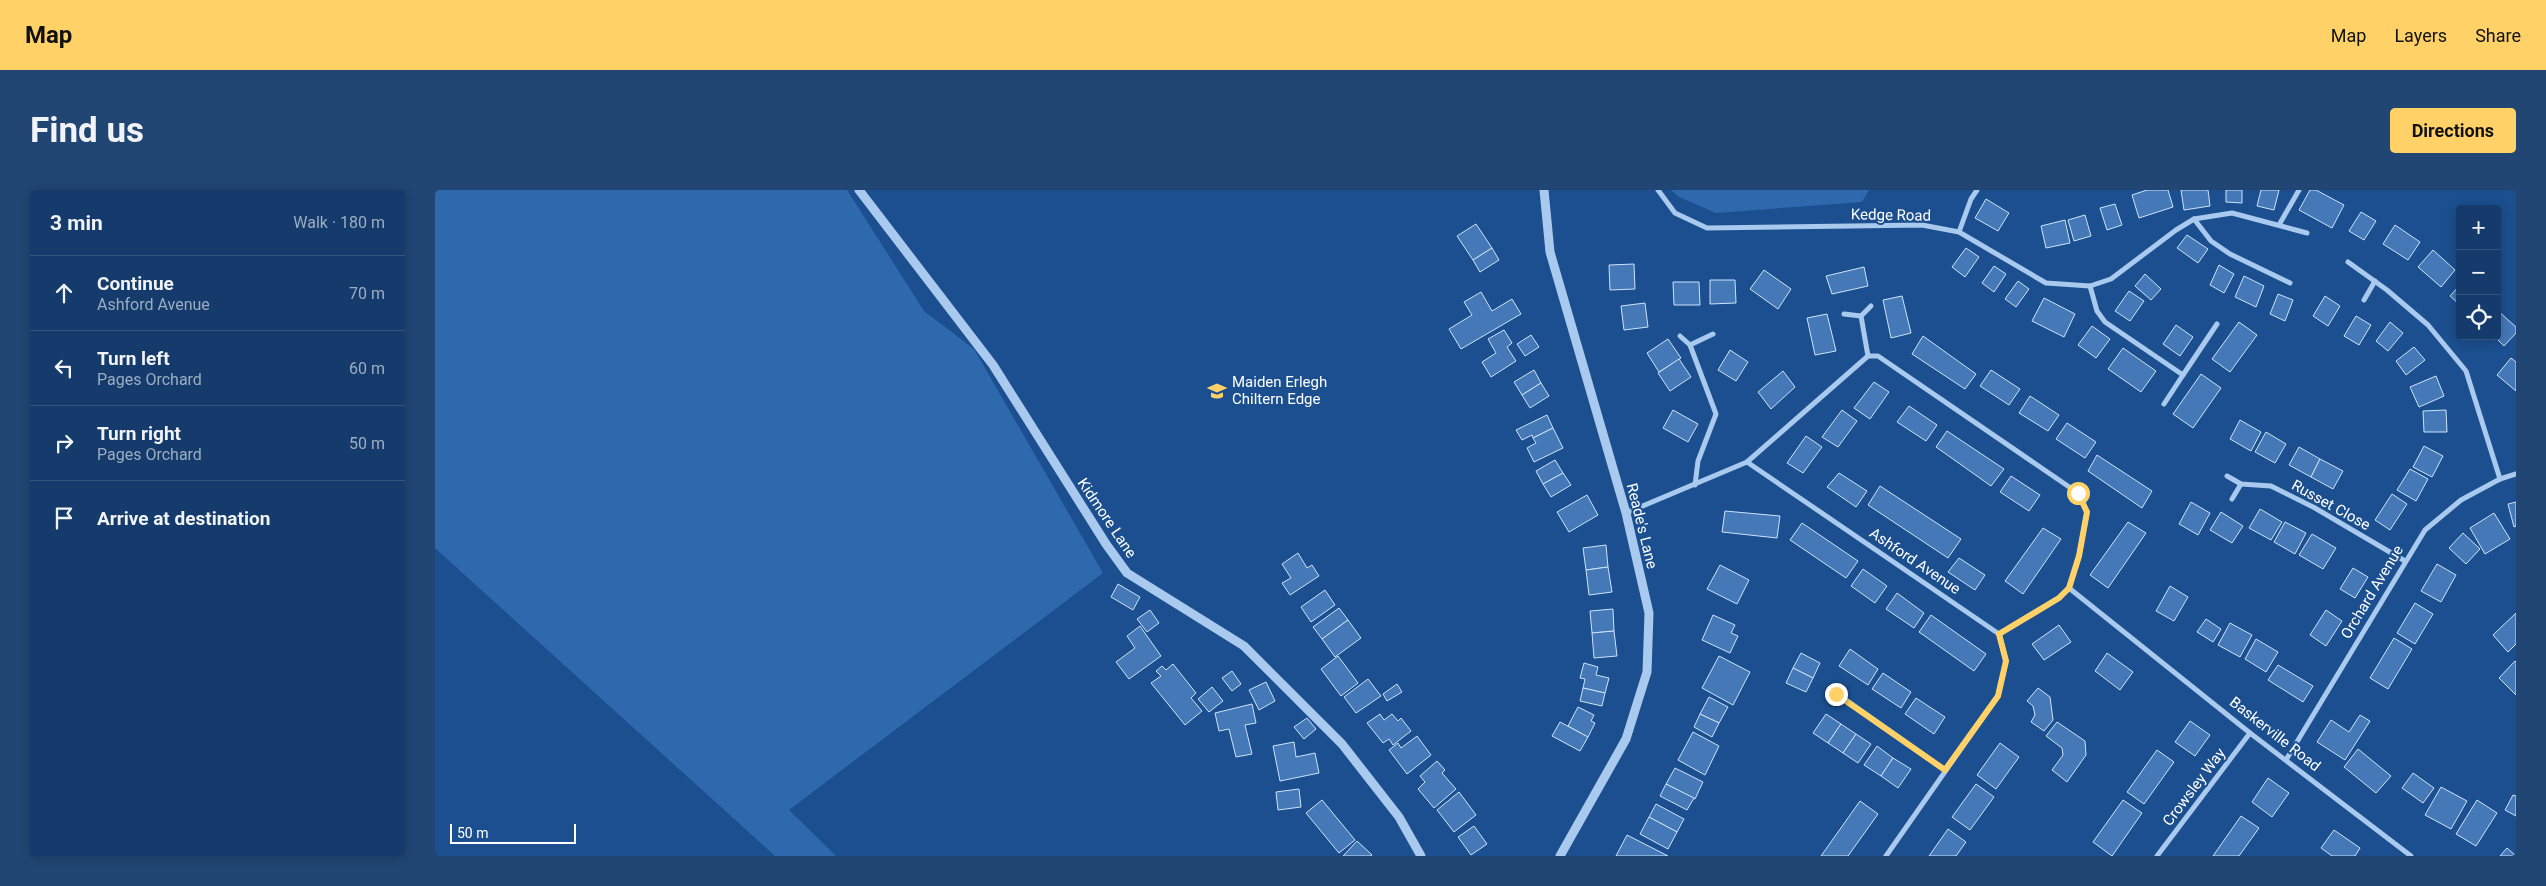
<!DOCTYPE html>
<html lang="en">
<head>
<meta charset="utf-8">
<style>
  :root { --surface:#143b6b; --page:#214673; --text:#f1f3f6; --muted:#9dadc1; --line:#33557e; --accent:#ffd166 }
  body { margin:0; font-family:Roboto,sans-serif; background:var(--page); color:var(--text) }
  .controls { position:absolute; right:15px; top:15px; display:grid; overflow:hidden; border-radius:5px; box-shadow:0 2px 12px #0003 }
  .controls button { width:45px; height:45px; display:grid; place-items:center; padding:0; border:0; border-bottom:1px solid var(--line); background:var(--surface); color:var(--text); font:25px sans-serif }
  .scale { position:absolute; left:15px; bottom:12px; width:126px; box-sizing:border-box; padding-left:5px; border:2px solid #fff; border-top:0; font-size:14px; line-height:18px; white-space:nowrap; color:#fff; -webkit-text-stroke:4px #1b4f8f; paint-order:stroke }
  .stop { position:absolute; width:15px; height:15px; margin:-11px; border:4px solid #ffd166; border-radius:50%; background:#fff }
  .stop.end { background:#ffd166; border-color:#fff; box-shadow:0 1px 5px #0008 }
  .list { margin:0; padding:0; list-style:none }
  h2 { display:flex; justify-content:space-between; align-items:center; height:65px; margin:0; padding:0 20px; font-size:21px }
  h2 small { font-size:16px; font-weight:400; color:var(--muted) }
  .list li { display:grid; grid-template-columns:32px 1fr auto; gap:15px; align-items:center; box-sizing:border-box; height:75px; padding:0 20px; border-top:1px solid var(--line) }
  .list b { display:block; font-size:19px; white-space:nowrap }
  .list p { margin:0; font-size:16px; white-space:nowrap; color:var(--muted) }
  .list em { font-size:16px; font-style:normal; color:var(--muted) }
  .icon { flex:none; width:28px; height:28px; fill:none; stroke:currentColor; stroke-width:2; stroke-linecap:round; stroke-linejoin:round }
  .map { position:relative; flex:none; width:2081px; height:666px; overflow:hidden; border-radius:5px }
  header { display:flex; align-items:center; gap:30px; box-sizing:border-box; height:70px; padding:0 25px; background:var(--accent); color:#111 }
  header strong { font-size:24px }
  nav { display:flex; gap:28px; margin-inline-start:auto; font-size:18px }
  .intro { display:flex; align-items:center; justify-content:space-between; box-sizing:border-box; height:120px; padding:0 30px }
  h1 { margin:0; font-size:35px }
  .button { padding:12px 22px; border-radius:5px; background:var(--accent); color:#111; font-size:18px; font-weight:700 }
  main { display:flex; gap:30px; padding:0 30px }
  aside { flex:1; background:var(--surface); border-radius:5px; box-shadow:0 2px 12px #0003 }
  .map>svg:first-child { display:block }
  .green { fill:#2e69ad }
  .building { fill:#4478b7; stroke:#cfe3fa }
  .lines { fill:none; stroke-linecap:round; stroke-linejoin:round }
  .minor { stroke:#a9c9ee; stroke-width:5 }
  .tertiary { stroke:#a9c9ee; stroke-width:9 }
  .route { stroke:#ffd166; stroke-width:6 }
  .labels { text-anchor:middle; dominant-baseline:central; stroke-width:4; stroke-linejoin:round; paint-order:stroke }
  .street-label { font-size:15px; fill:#fff; stroke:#1b4f8f }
  .poi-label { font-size:15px; fill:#fff; stroke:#1b4f8f; text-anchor:start }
</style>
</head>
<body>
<header>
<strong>Map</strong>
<nav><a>Map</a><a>Layers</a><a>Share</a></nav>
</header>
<div class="intro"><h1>Find us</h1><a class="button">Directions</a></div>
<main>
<aside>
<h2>3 min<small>Walk · 180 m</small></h2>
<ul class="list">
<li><svg class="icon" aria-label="ahead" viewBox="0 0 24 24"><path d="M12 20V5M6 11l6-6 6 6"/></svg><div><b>Continue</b><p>Ashford Avenue</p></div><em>70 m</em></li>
<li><svg class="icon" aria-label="left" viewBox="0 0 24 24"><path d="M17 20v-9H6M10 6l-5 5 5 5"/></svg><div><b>Turn left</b><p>Pages Orchard</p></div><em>60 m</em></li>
<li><svg class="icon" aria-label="right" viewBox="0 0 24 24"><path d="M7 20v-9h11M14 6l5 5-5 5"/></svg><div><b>Turn right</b><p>Pages Orchard</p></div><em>50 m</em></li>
<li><svg class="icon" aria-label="arrive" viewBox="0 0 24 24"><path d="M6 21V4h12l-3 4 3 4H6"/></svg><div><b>Arrive at destination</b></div></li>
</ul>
</aside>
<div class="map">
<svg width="2081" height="666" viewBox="0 0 2081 666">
  <rect width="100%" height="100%" fill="#1b4f8f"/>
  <g class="green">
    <polygon points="0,0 412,0 489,121 539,159 668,383 354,620 401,666 340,666 0,358"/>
    <polygon points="1236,0 1434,0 1427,12 1281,23 1244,7"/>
  </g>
  <g class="building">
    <polygon points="1712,0 1733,0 1738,17 1704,28 1697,5"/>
    <polygon points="1746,0 1773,0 1775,16 1749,20"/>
    <polygon points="1791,0 1807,0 1807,13 1791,12"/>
    <polygon points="1826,0 1844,0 1839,20 1822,16"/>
    <polygon points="1875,0 1881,0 1909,15 1897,38 1864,20"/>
    <polygon points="1551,9 1574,23 1563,41 1540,28"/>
    <polygon points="1680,14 1687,35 1672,40 1665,18"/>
    <polygon points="1926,22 1941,31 1929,50 1914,41"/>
    <polygon points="1650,25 1656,46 1639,51 1633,30"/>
    <polygon points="1630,30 1635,53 1611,58 1606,36"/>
    <polygon points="1041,34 1057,58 1038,70 1022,46"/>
    <polygon points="1960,35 1985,52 1973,70 1948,54"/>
    <polygon points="1752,45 1773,59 1763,73 1742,58"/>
    <polygon points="1057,58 1064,70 1045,82 1038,70"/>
    <polygon points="1531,58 1544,67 1530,87 1517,77"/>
    <polygon points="1998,60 2020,80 2006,97 1983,77"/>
    <polygon points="1199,74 1200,99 1175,100 1174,75"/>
    <polygon points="1784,75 1799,84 1789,103 1775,95"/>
    <polygon points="1559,76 1571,84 1559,102 1547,93"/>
    <polygon points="1429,77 1433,96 1397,104 1391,86"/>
    <polygon points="1329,80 1356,99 1343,119 1315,99"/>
    <polygon points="1710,84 1726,99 1716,110 1700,96"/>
    <polygon points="1809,86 1829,96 1821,117 1800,107"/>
    <polygon points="1275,90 1300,90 1301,113 1275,114"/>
    <polygon points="1583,91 1594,99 1581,117 1570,109"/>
    <polygon points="1238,92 1264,92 1265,115 1239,115"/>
    <polygon points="2025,95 2025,115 2015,106"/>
    <polygon points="1694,101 1709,111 1695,131 1680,121"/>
    <polygon points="1046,102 1057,121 1077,109 1086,124 1026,159 1014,139 1037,125 1029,112"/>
    <polygon points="1843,104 1858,110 1850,131 1835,124"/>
    <polygon points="1467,106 1476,143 1456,148 1448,110"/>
    <polygon points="1890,106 1905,116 1893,136 1878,126"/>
    <polygon points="1609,108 1640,124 1629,147 1597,131"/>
    <polygon points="1210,113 1213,137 1189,140 1186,116"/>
    <polygon points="2062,120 2081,137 2081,143 2069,156 2059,146 2062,146"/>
    <polygon points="1392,124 1401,161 1380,165 1372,128"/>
    <polygon points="1921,126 1936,135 1924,155 1909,146"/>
    <polygon points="1804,132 1822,145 1795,182 1777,169"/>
    <polygon points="1955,132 1968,143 1953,161 1941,151"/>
    <polygon points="1741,135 1758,147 1745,166 1728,154"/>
    <polygon points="1657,136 1675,149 1661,168 1643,155"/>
    <polygon points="1069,140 1077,153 1072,157 1081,171 1056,187 1047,172 1061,163 1053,149"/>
    <polygon points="1096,145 1104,157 1090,166 1082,154"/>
    <polygon points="1488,146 1541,184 1530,199 1477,164"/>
    <polygon points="1233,149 1246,168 1224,182 1212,163"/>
    <polygon points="1979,157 1990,170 1971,185 1961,171"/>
    <polygon points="1688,158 1721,181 1706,202 1673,179"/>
    <polygon points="1295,160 1313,172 1301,191 1283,180"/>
    <polygon points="2076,168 2081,172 2081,201 2062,185"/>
    <polygon points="1244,169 1256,187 1235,201 1223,183"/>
    <polygon points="1099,180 1106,193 1087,205 1079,192"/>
    <polygon points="1556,180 1585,199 1574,215 1545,196"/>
    <polygon points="1348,181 1360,197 1336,219 1323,202"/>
    <polygon points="1766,184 1786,198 1758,238 1738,224"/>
    <polygon points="2001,186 2009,206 1984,217 1975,197"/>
    <polygon points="1439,192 1454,202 1435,229 1419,218"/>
    <polygon points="1106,193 1114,206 1095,218 1087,205"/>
    <polygon points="1595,206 1624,225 1613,241 1584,223"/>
    <polygon points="1474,216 1502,235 1491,251 1462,232"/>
    <polygon points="1238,220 1263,234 1253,252 1228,238"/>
    <polygon points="1407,220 1422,231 1403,257 1387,247"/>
    <polygon points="2011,220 2012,242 1989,242 1988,221"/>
    <polygon points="1112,225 1118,238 1098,248 1097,245 1087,250 1081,240"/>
    <polygon points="1805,230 1826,242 1816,261 1795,249"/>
    <polygon points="1632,233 1661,252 1650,268 1621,249"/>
    <polygon points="1118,238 1128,258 1099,272 1092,258 1101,253 1098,248"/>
    <polygon points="1512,241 1569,279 1556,296 1501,257"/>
    <polygon points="1831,242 1851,254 1840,273 1820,262"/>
    <polygon points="1371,246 1387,257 1368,283 1352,273"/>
    <polygon points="1989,256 2008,266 1997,287 1978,277"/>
    <polygon points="1864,257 1885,269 1876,287 1854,275"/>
    <polygon points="1662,265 1717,301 1707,318 1653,281"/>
    <polygon points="1885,269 1908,281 1898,299 1876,287"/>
    <polygon points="1120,270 1128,283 1108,294 1101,281"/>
    <polygon points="1975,279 1993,289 1981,311 1962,300"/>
    <polygon points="1128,283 1136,295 1116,307 1108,294"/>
    <polygon points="1404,283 1432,301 1421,317 1392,297"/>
    <polygon points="1576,286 1605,305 1594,321 1565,302"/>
    <polygon points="1445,296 1526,349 1513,368 1433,315"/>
    <polygon points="1957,304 1972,314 1955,340 1940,330"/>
    <polygon points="1152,305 1163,325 1134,342 1122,322"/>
    <polygon points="1756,312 1775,323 1763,345 1744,334"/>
    <polygon points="2081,312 2081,336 2079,337 2073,314"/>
    <polygon points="1825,319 1847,332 1836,350 1814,338"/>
    <polygon points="1290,321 1345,326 1342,348 1287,342"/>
    <polygon points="1786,322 1808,336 1797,353 1775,340"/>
    <polygon points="2059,323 2075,349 2050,364 2035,338"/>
    <polygon points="1693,332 1711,343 1673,398 1655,385"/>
    <polygon points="1850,332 1871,343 1860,364 1839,352"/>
    <polygon points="1367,333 1423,371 1411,388 1355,350"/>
    <polygon points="1608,338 1626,349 1588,404 1570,391"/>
    <polygon points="2028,343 2045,359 2031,374 2014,358"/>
    <polygon points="1877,344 1901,358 1888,379 1864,365"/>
    <polygon points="1171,355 1173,377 1151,380 1148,358"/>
    <polygon points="863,363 872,378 877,375 884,386 855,405 847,393 856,388 847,374"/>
    <polygon points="1524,368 1550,385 1540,400 1513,382"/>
    <polygon points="2002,374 2021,385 2006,412 1986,401"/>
    <polygon points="1285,375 1314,390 1302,414 1272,399"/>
    <polygon points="1173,377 1177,402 1154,405 1151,380"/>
    <polygon points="1918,378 1933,387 1920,408 1905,399"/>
    <polygon points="1428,379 1452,396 1440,413 1416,396"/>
    <polygon points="683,394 705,407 698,420 676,407"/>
    <polygon points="1735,396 1753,407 1739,431 1721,421"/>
    <polygon points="890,400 900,415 876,432 866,417"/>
    <polygon points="1462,403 1489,423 1479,438 1451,419"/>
    <polygon points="1980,413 1998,424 1980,454 1962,443"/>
    <polygon points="904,418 913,430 887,449 878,437"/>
    <polygon points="1178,419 1179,441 1157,443 1155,421"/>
    <polygon points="715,420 724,433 712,442 702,429"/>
    <polygon points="1891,420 1907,431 1891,456 1875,445"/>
    <polygon points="2081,423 2081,454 2073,462 2058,445"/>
    <polygon points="1278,425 1300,435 1296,443 1303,446 1295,463 1267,450"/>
    <polygon points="1496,425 1551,464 1539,481 1484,442"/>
    <polygon points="1771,429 1786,439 1778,452 1762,442"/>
    <polygon points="913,430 926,448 900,467 887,449"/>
    <polygon points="1795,433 1817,445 1805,467 1783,455"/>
    <polygon points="1624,435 1636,452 1609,470 1597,454"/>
    <polygon points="705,436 726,466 694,489 681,472 700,458 692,446"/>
    <polygon points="1179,441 1182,466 1159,468 1157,443"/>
    <polygon points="1959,448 1977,459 1953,499 1935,488"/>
    <polygon points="1821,449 1843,462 1831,482 1810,469"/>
    <polygon points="1415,459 1443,479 1433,495 1404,476"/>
    <polygon points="1366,463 1385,473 1378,488 1358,478"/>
    <polygon points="1672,463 1698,482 1685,500 1660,481"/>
    <polygon points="903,466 923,493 906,506 886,479"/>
    <polygon points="1284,466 1315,482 1298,515 1267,498"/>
    <polygon points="2080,471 2081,472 2081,505 2064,488"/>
    <polygon points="1149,473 1163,477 1161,485 1174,488 1170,503 1148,498 1150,489 1145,488"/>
    <polygon points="738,474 761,503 756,508 767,521 750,535 716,493 726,486 721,481 727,476 731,480"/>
    <polygon points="1843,475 1878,496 1868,512 1833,490"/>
    <polygon points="1358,478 1378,488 1371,502 1351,493"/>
    <polygon points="797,481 806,494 797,501 787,488"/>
    <polygon points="1448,483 1476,502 1466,518 1437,499"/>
    <polygon points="933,489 946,506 921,523 909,507"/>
    <polygon points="831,492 840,511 824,520 814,500"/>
    <polygon points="962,494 967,502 952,511 948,504"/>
    <polygon points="777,497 788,511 774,522 763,509"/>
    <polygon points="1148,498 1170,503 1167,516 1145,511"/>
    <polygon points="1603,498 1615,507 1618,530 1609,541 1596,532 1600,525 1598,516 1592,511"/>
    <polygon points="1274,507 1293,517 1284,533 1265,524"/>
    <polygon points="1481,508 1510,527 1499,544 1470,524"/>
    <polygon points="817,514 821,533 810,535 817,564 801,567 794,539 784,541 780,523"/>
    <polygon points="1143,517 1159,525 1156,531 1160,533 1153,547 1133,536"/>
    <polygon points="945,524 949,530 957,524 963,531 966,528 976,541 958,555 954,549 948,553 932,533"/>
    <polygon points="1265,524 1284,533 1277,547 1259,537"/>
    <polygon points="1391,524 1406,534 1393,553 1378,543"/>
    <polygon points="1925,525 1935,531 1910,570 1882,552 1896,530 1914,542"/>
    <polygon points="872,528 881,539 869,549 859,537"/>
    <polygon points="1755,531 1775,545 1760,566 1740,552"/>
    <polygon points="1125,532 1153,547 1145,561 1117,546"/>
    <polygon points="1622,532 1650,551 1651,565 1632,592 1617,580 1628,565 1627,558 1611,546"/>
    <polygon points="1406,534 1421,544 1408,563 1393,553"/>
    <polygon points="1258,542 1284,556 1270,585 1243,570"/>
    <polygon points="1421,544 1436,554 1423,573 1408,563"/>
    <polygon points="982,546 996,565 972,584 954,560 963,553 966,558"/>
    <polygon points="859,552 861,567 880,563 884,583 845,591 838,556"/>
    <polygon points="1565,553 1584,567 1561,599 1542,585"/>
    <polygon points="1442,556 1458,568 1446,586 1429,575"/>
    <polygon points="1923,559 1956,586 1941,603 1909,577"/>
    <polygon points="1722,560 1739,572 1709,614 1692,602"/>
    <polygon points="1458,568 1476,579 1463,598 1446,586"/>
    <polygon points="1002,571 1010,580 1007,583 1021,599 999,618 983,599 990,592 985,586"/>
    <polygon points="1240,578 1268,592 1260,609 1231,594"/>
    <polygon points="1978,583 1999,598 1988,613 1967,598"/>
    <polygon points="1833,588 1854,603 1837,627 1817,612"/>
    <polygon points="1231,594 1259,608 1252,620 1225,606"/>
    <polygon points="1541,594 1559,607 1535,640 1517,627"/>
    <polygon points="2006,597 2032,611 2016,639 1990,625"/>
    <polygon points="864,599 866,617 843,620 841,602"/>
    <polygon points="1024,602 1041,625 1019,642 1002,620"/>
    <polygon points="2078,605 2081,606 2081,626 2070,620"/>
    <polygon points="887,610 920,650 904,663 871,623"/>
    <polygon points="1688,610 1707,623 1677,666 1658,652"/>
    <polygon points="2042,610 2062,623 2041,656 2021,644"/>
    <polygon points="1425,611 1443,624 1413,666 1386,666"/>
    <polygon points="1221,614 1249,629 1242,642 1214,627"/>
    <polygon points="1806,626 1824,638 1804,666 1778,666"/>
    <polygon points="1214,627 1242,642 1233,659 1205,644"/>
    <polygon points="1039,636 1052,654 1036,665 1023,647"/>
    <polygon points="1513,639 1531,652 1521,666 1494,666"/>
    <polygon points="1899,640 1925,658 1920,666 1897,666 1886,658"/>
    <polygon points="1192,645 1233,666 1181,666"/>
    <polygon points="922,651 937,665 936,666 908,666"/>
    <polygon points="2072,658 2081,666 2065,666"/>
  </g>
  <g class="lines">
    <g class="minor">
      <polyline points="1223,0 1240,23 1272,38 1487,35 1524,42 1611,93 1655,96 1676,89 1741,40 1759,29 1797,23 1872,43"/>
      <polyline points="1759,29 1776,51 1795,64 1855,93"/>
      <polyline points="1844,35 1864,0"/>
      <polyline points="1524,42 1536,9 1542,0"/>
      <polyline points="1913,72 1952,100 1993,135 2031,181 2065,289"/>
      <polyline points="1655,96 1662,121 1670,132 1748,185 1782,134"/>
      <polyline points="1929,110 1940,91"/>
      <polyline points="1409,124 1426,126 1436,116"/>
      <polyline points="1245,146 1255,155 1281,224 1263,271 1260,295"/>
      <polyline points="1255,155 1278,144"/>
      <polyline points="1433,166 1443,166 1643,303 1652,322 1644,366 1634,398 1624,408 1564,444"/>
      <polyline points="1729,214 1748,185"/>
      <polyline points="1312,272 1564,444"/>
      <polyline points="1792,286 1806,294 1836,296 1880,318 1970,371"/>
      <polyline points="1797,309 1806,294"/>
      <polyline points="1191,323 1312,272 1433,166 1426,126"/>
      <polyline points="1634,398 1815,543 1976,666"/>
      <polyline points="1401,503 1510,580"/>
      <polyline points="1851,570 1990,340 2026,310 2065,289 2081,284"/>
      <polyline points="1451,666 1563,506 1571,471 1564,444"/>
      <polyline points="1722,666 1815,543"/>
    </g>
    <g class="tertiary">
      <polyline points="424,0 558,175 671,354 692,383 809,456 907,554 964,627 986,666"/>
      <polyline points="1109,0 1115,62 1191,323 1214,423 1212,482 1191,549 1125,666"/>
    </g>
  </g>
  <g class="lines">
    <polyline class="route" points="1401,504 1510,580 1563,506 1571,471 1564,444 1624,408 1634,398 1644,366 1652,322 1643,303"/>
  </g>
  <defs>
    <g id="school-bare" transform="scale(1.5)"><path d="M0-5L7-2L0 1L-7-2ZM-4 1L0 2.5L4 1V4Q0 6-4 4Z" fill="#ffd166" stroke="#1b4f8f" stroke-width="2.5" paint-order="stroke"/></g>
  </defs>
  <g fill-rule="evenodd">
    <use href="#school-bare" x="782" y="201"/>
  </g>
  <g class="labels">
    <g class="street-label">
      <text transform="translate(1456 25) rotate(1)">Kedge Road</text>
      <text transform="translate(1896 315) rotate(29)">Russet Close</text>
      <text transform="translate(672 328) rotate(56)">Kidmore Lane</text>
      <text transform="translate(1207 336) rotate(76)">Reade's Lane</text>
      <text transform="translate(1480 371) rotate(34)">Ashford Avenue</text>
      <text transform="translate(1937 402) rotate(-59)">Orchard Avenue</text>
      <text transform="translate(1840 544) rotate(38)">Baskerville Road</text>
      <text transform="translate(1759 597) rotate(-53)">Crowsley Way</text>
    </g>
    <g class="poi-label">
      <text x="797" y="192">Maiden Erlegh<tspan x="797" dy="17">Chiltern Edge</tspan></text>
    </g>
  </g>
</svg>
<div class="controls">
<button>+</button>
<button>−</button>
<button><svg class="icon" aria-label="locate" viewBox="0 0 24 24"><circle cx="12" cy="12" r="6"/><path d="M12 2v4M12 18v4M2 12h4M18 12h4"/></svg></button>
</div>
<div class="scale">50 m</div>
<div class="stop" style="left:1643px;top:303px"></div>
<div class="stop end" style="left:1401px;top:504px"></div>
</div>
</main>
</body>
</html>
